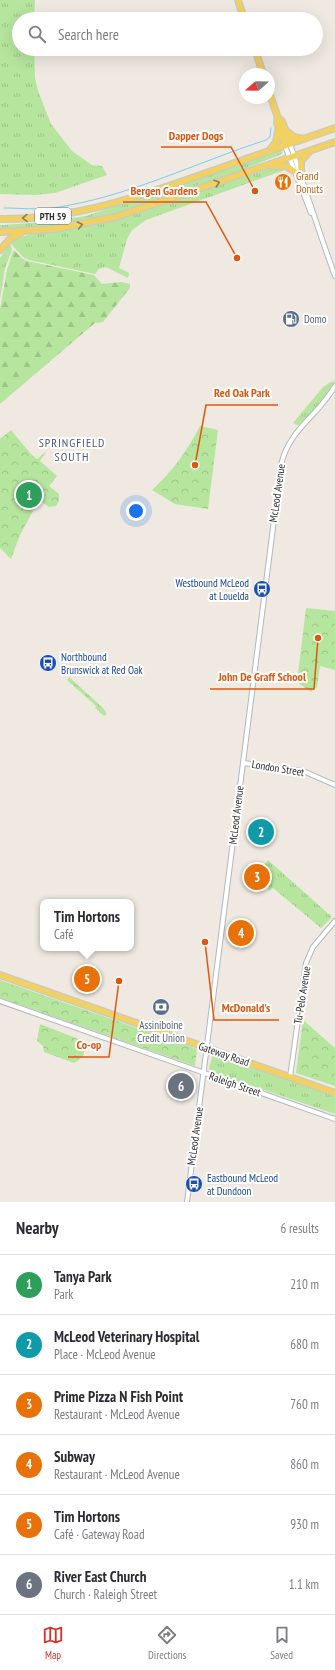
<!DOCTYPE html>
<html lang="en">
<head>
<meta charset="utf-8">
<style>
  :root { --surface:#fff; --page:#f2f2f3; --text:#2b2b33; --muted:#7c7c81; --line:#e1e1e2; --accent:#d93025 }
  body { margin:0; font-family:"PT Sans Narrow",sans-serif; background:var(--page); color:var(--text) }
  .compass { position:absolute; left:239px; top:68px; width:36px; height:36px; border-radius:50%; background:var(--surface); box-shadow:0 4px 16px #0002; rotate:250deg }
  .you { position:absolute; left:136px; top:511px; width:14px; height:14px; margin:-10px; border:3px solid #fff; border-radius:50%; background:#1a73e8; box-shadow:0 0 0 6px #1a73e833 }
  .badge { display:grid; place-items:center; width:26px; height:26px; border-radius:50%; background:var(--accent); color:#fff; font-size:13px; font-weight:700 }
  .pin { position:absolute; translate:-50% -50%; border:2px solid #fff; box-shadow:0 1px 4px #0006 }
  .popup { position:absolute; left:40px; top:899px; width:94px; height:52px; box-sizing:border-box; display:grid; place-content:center; border-radius:8px; background:var(--surface); filter:drop-shadow(0 1px 3px #0005); font-size:13px; white-space:nowrap; color:var(--muted) }
  .popup b { font-size:15px; color:var(--text) }
  .popup::after { content:''; position:absolute; left:50%; top:100%; margin-left:-8px; border:8px solid transparent; border-top-color:var(--surface) }
  .list { margin:0; padding:0; list-style:none }
  h2 { display:flex; justify-content:space-between; align-items:center; height:52px; margin:0; padding:0 16px; font-size:17px }
  h2 small { font-size:13px; font-weight:400; color:var(--muted) }
  .list li { display:grid; grid-template-columns:26px 1fr auto; gap:12px; align-items:center; box-sizing:border-box; height:60px; padding:0 16px; border-top:1px solid var(--line) }
  .list b { display:block; font-size:15px; white-space:nowrap }
  .list p { margin:0; font-size:13px; white-space:nowrap; color:var(--muted) }
  .list em { font-size:13px; font-style:normal; color:var(--muted) }
  .icon { flex:none; width:22px; height:22px; fill:none; stroke:currentColor; stroke-width:2; stroke-linecap:round; stroke-linejoin:round }
  .map { position:relative; flex:none; width:335px; height:1202px; overflow:hidden }
  .search { position:absolute; background:var(--surface); box-shadow:0 4px 16px #0002; left:12px; right:12px; top:12px; height:44px; display:flex; align-items:center; gap:10px; box-sizing:border-box; padding:0 14px; border-radius:22px; color:var(--muted); font-size:15px }
  .sheet { height:412px; background:var(--surface) }
  nav { display:flex; justify-content:space-around; align-items:center; box-sizing:border-box; height:56px; border-top:1px solid var(--line); background:var(--surface); font-size:11px; color:var(--muted) }
  nav a { display:grid; justify-items:center; gap:2px }
  nav .on { color:var(--accent) }
  .map>svg:first-child { display:block }
  .grass { fill:url(#grass-tufts) }
  .forest { fill:url(#forest-firs) }
  .park { fill:url(#park-crowns) }
  .lines { fill:none; stroke-linecap:round; stroke-linejoin:round }
  .stream { stroke:#75cff0; stroke-width:1 }
  .minor-casing { stroke:#b4b7c1; stroke-width:6 }
  .major-casing { stroke:#c9c9c9; stroke-width:8 }
  .minor { stroke:#fff; stroke-width:4 }
  .major { stroke:#f2d163; stroke-width:5.5 }
  .oneway { stroke:#908048 }
  .labels { text-anchor:middle; dominant-baseline:central; stroke-width:4; stroke-linejoin:round; paint-order:stroke }
  .shield { fill:#fff; stroke:#6d6d6d; stroke-width:1 }
  .shield-label { font-size:10px; font-weight:bold; fill:#2e2e2e }
  .food-label { font-size:11px; fill:#c56008; stroke:#fff; text-anchor:start }
  .service-label { font-size:11px; fill:#4e5e75; stroke:#fff; text-anchor:start }
  .street-label { font-size:11px; fill:#2e2e2e; stroke:#fff }
  .transit-label { font-size:11px; fill:#164399; stroke:#fff; text-anchor:start }
  .neighbourhood-label { font-size:12px; letter-spacing:1px; fill:#4d5680; stroke:#fff }
  .leader { fill:none; stroke:#df570e; stroke-width:1.5 }
  .callout-dot { fill:#df570e; stroke:#fff; stroke-width:1.5 }
  .callout-label { font-size:12px; text-anchor:middle; font-weight:bold; fill:#df570e; stroke:#fff; stroke-width:4; stroke-linejoin:round; paint-order:stroke }
</style>
</head>
<body>
<div class="map">
<svg width="335" height="1202" viewBox="0 0 335 1202">
  <defs>
    <pattern id="grass-tufts" width="24" height="20" patternUnits="userSpaceOnUse"><rect width="24" height="20" fill="#b6e59e"/><path d="M3 7l-1-3M5 7V3M7 7l1-3M15 17l-1-3M17 17v-4M19 17l1-3" fill="none" stroke="#9dc588"/></pattern>
    <pattern id="forest-firs" width="22" height="20" patternUnits="userSpaceOnUse"><rect width="22" height="20" fill="#b6e59e"/><path d="M5 1l3.5 6h-7zM16 11l3.5 6h-7z" fill="#9dc588"/></pattern>
    <pattern id="park-crowns" width="20" height="18" patternUnits="userSpaceOnUse"><rect width="20" height="18" fill="#b6e59e"/><path d="M2 6a3 3 0 1 1 6 0M12 15a3 3 0 1 1 6 0" fill="none" stroke="#9dc588"/></pattern>
  </defs>
  <rect width="100%" height="100%" fill="#efe9e1"/>
  <g class="grass">
    <polygon points="0,0 35,0 34,19 19,19 19,49 34,49 35,78 38,91 51,124 72,151 92,165 102,166 107,175 55,193 34,195 0,194"/>
    <path d="M279,150L283,152L280,155C260,162 241,171 221,179C182,194 141,209 100,218C67,226 33,228 0,229V225H3L45,222L86,216Z"/>
    <polygon points="271,168 287,168 282,171 146,220 132,230 127,239 119,268 129,273 128,278 106,267 99,269 95,274 29,260 23,257 10,243 19,238 30,234 81,227 121,218"/>
    <polygon points="10,243 12,250 5,268 0,299 0,258"/>
    <path d="M334,380C333,394 308,415 299,425H297L293,423L323,387Z"/>
    <polygon points="69,677 102,707 106,712 106,715 104,716 95,708 96,706 67,680"/>
    <polygon points="268,860 332,917 321,928 273,888 268,891 270,873 263,867"/>
    <polygon points="213,1054 335,1096 335,1114 211,1072 209,1068"/>
  </g>
  <polygon class="forest" points="13,251 15,251 23,259 27,261 94,275 102,284 121,282 130,284 130,288 103,322 95,323 0,404 0,309 7,270"/>
  <g class="park">
    <path d="M200,426L218,430L208,509L175,504L152,490C172,472 187,451 200,426Z"/>
    <polygon points="11,430 31,454 37,459 46,452 40,461 57,476 49,486 59,494 59,501 56,506 49,507 39,500 20,535 11,559 0,548 0,439"/>
    <polygon points="306,608 335,611 335,670 320,666 317,687 311,692 297,682"/>
    <polygon points="0,980 197,1049 195,1066 0,998"/>
    <polygon points="303,1020 335,1048 335,1086 296,1073"/>
    <polygon points="40,1024 86,1042 83,1057 74,1063 44,1052 43,1046 37,1041"/>
  </g>
  <g class="lines">
    <path class="stream" d="M4,208C20,208 37,210 53,208C128,197 195,163 266,140L270,137L271,128"/>
    <g class="minor-casing">
      <g id="minor">
        <path d="M290,144C305,188 319,232 335,276"/>
        <polyline points="285,146 311,213"/>
        <polyline points="243,763 303,771 335,785"/>
        <polyline points="0,1001 335,1119"/>
        <polyline points="290,1077 306,963 313,947 335,921"/>
        <path d="M187,1202L281,465C289,429 318,416 335,386"/>
      </g>
    </g>
    <g class="major-casing">
      <g id="major">
        <polyline points="238,0 244,19"/>
        <polyline points="255,49 263,74"/>
        <polyline points="269,92 278,118 277,123 285,146"/>
        <polyline points="278,118 282,121 290,144"/>
        <polyline points="284,129 294,137 303,139"/>
        <polyline points="270,150 276,142 278,131"/>
        <polyline points="272,166 286,166 294,171"/>
        <polyline points="301,175 301,161 308,153"/>
        <path d="M0,219C72,220 139,197 206,173C249,158 292,143 335,128"/>
        <polyline points="0,232 54,229 116,217 335,142"/>
        <polyline points="0,250 10,239 21,233"/>
        <polyline points="0,975 335,1093"/>
      </g>
    </g>
    <use href="#minor" class="minor"/>
    <use href="#major" class="major"/>
  </g>
  <defs><path id="oneway-chevron" d="M-2-3.5L2.5 0L-2 3.5" fill="none" stroke-width="1.6" stroke-linecap="round" stroke-linejoin="round"/></defs>
  <g class="oneway">
    <use href="#oneway-chevron" transform="translate(217 183) rotate(-19)"/>
    <use href="#oneway-chevron" transform="translate(25 218) rotate(178)"/>
    <use href="#oneway-chevron" transform="translate(80 225) rotate(-11)"/>
  </g>
  <defs>
    <g id="restaurant-disc" transform="scale(0.9)"><circle r="9.5" fill="#e8710a" stroke="#fff"/><path d="M-5-6h1v4h1v-4h1v4h1v-4h1v5L-1.5 .5V6h-2V.5L-5-1ZM5-6V6H3V1.5H1.5Q1.5-4 5-6Z" fill="#fff"/></g>
    <g id="fuel-disc" transform="scale(0.9)"><circle r="9.5" fill="#5c6f8a" stroke="#fff"/><path d="M-5.5-6h7V0h2V4h1.3V-2.5L3-4.5l.8-.8L6-3V5H2.5V1h-1V6h-7ZM-4.2-4.7v3.2H.2V-4.7Z" fill="#fff"/></g>
    <g id="bus-disc" transform="scale(0.9)"><circle r="9.5" fill="#1a4fb4" stroke="#fff"/><path d="M-5-6H5V4H4V6H2V4H-2V6H-4V4H-5ZM-3.5-4V0h7V-4ZM-3.5 1.2v1.5H-2V1.2ZM2 1.2v1.5H3.5V1.2Z" fill="#fff"/></g>
    <g id="bank-disc" transform="scale(0.9)"><circle r="9.5" fill="#5c6f8a" stroke="#fff"/><path d="M-6-4H6V4H-6ZM0-2.3a2.3 2.3 0 1 0 0 4.6a2.3 2.3 0 1 0 0-4.6Z" fill="#fff"/></g>
  </defs>
  <g fill-rule="evenodd">
    <use href="#restaurant-disc" x="283" y="182"/>
    <use href="#fuel-disc" x="291" y="319"/>
    <use href="#bus-disc" x="262" y="589"/>
    <use href="#bus-disc" x="48" y="663"/>
    <use href="#bank-disc" x="161" y="1007"/>
    <use href="#bus-disc" x="194" y="1184"/>
  </g>
  <g class="labels">
    <rect class="shield" x="35" y="208" width="36" height="16" rx="3"/>
    <g class="shield-label">
      <text x="53" y="216">PTH 59</text>
    </g>
    <g class="food-label">
      <text x="296" y="176">Grand<tspan x="296" dy="13">Donuts</tspan></text>
    </g>
    <g class="service-label">
      <text x="304" y="319">Domo</text>
      <text x="161" y="1025" text-anchor="middle">Assiniboine<tspan x="161" dy="13">Credit Union</tspan></text>
    </g>
    <g class="street-label">
      <text transform="translate(277 493) rotate(-82)">McLeod Avenue</text>
      <text transform="translate(278 768) rotate(9)">London Street</text>
      <text transform="translate(236 815) rotate(-83)">McLeod Avenue</text>
      <text transform="translate(302 995) rotate(-81)">Tu-Pelo Avenue</text>
      <text transform="translate(224 1054) rotate(19)">Gateway Road</text>
      <text transform="translate(235 1084) rotate(19)">Raleigh Street</text>
      <text transform="translate(195 1136) rotate(-82)">McLeod Avenue</text>
    </g>
    <g class="transit-label">
      <text x="249" y="583" text-anchor="end">Westbound McLeod<tspan x="249" dy="13">at Louelda</tspan></text>
      <text x="61" y="657">Northbound<tspan x="61" dy="13">Brunswick at Red Oak</tspan></text>
      <text x="207" y="1178">Eastbound McLeod<tspan x="207" dy="13">at Dundoon</tspan></text>
    </g>
    <g class="neighbourhood-label">
      <text x="72" y="442">SPRINGFIELD<tspan x="72" dy="14">SOUTH</tspan></text>
    </g>
  </g>
  <path class="leader" d="M255 191L231 147H161M237 258L206 202H123M195 465L206 405H278M318 638L314 689H210M205 942L214 1020H279M119 981L109 1057H68"/>
  <g class="callout-dot">
    <circle cx="255" cy="191" r="4"/>
    <circle cx="237" cy="258" r="4"/>
    <circle cx="195" cy="465" r="4"/>
    <circle cx="318" cy="638" r="4"/>
    <circle cx="205" cy="942" r="4"/>
    <circle cx="119" cy="981" r="4"/>
  </g>
  <g class="callout-label">
    <text x="196" y="140">Dapper Dogs</text>
    <text x="164" y="195">Bergen Gardens</text>
    <text x="242" y="397">Red Oak Park</text>
    <text x="262" y="681">John De Graff School</text>
    <text x="246" y="1012">McDonald's</text>
    <text x="89" y="1049">Co-op</text>
  </g>
</svg>
<svg class="compass" viewBox="-18 -18 36 36"><path d="M0-13l5 13h-10z" fill="#e53935"/><path d="M0 13l5-13h-10z" fill="#7c7c81"/></svg>
<div class="you"></div>
<div class="pin badge" style="left:29px;top:495px;background:#2e9e5b">1</div>
<div class="pin badge" style="left:261px;top:832px;background:#0f9aa8">2</div>
<div class="pin badge" style="left:257px;top:877px;background:#e8710a">3</div>
<div class="pin badge" style="left:241px;top:933px;background:#e8710a">4</div>
<div class="pin badge" style="left:87px;top:979px;background:#e8710a">5</div>
<div class="popup"><b>Tim Hortons</b>Café</div>
<div class="pin badge" style="left:181px;top:1086px;background:#6b7280">6</div>
<div class="search"><svg class="icon" aria-label="search" viewBox="0 0 24 24"><circle cx="10" cy="10" r="6"/><path d="M15 15l6 6"/></svg>Search here</div>
</div>
<section class="sheet">
<h2>Nearby<small>6 results</small></h2>
<ul class="list">
<li><span class="badge" style="background:#2e9e5b">1</span><div><b>Tanya Park</b><p>Park</p></div><em>210 m</em></li>
<li><span class="badge" style="background:#0f9aa8">2</span><div><b>McLeod Veterinary Hospital</b><p>Place · McLeod Avenue</p></div><em>680 m</em></li>
<li><span class="badge" style="background:#e8710a">3</span><div><b>Prime Pizza N Fish Point</b><p>Restaurant · McLeod Avenue</p></div><em>760 m</em></li>
<li><span class="badge" style="background:#e8710a">4</span><div><b>Subway</b><p>Restaurant · McLeod Avenue</p></div><em>860 m</em></li>
<li><span class="badge" style="background:#e8710a">5</span><div><b>Tim Hortons</b><p>Café · Gateway Road</p></div><em>930 m</em></li>
<li><span class="badge" style="background:#6b7280">6</span><div><b>River East Church</b><p>Church · Raleigh Street</p></div><em>1.1 km</em></li>
</ul>
</section>
<nav>
<a class="on"><svg class="icon" aria-label="map" viewBox="0 0 24 24"><path d="M3 6l6-2 6 2 6-2v14l-6 2-6-2-6 2zM9 4v14M15 6v14"/></svg>Map</a>
<a><svg class="icon" aria-label="directions" viewBox="0 0 24 24"><path d="M12 3l9 9-9 9-9-9zM9 14v-3h6M13 9l2 2-2 2"/></svg>Directions</a>
<a><svg class="icon" aria-label="saved" viewBox="0 0 24 24"><path d="M7 4h10v16l-5-4-5 4z"/></svg>Saved</a>
</nav>
</body>
</html>
